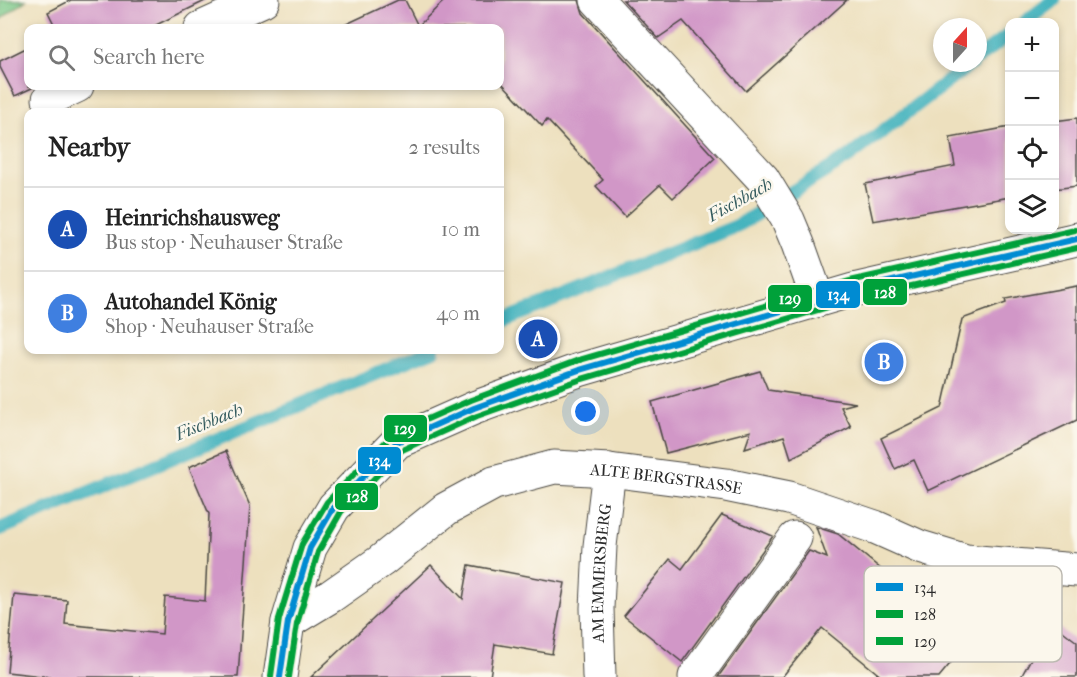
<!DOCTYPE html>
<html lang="en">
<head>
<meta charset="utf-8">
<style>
  :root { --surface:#fff; --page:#f6f6f6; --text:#222; --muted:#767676; --line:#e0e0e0; --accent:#c8321e }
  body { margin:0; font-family:"IM FELL French Canon",serif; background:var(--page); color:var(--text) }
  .controls { position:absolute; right:18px; top:18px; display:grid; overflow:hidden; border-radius:12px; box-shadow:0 3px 9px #0003 }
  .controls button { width:54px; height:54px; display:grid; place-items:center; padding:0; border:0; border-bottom:2px solid var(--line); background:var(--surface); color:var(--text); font:30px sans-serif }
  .compass { position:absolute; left:933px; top:18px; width:54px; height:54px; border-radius:50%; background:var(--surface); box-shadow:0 3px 9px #0003; rotate:21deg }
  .you { position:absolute; left:586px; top:412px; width:21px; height:21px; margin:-15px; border:4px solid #fff; border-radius:50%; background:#1a73e8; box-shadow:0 0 0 9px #1a73e833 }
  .badge { display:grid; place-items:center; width:39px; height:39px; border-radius:50%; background:var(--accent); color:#fff; font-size:20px; font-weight:700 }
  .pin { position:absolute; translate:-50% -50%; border:3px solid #fff; box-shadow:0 2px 6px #0006 }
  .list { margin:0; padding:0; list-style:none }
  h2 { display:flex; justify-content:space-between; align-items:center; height:78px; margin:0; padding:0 24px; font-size:26px }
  h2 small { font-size:20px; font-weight:400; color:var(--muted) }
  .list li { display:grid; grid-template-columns:39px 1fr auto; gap:18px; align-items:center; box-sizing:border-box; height:84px; padding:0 24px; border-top:2px solid var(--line) }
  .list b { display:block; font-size:22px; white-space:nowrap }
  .list p { margin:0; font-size:20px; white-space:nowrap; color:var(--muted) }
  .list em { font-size:20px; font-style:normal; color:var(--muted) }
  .icon { flex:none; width:33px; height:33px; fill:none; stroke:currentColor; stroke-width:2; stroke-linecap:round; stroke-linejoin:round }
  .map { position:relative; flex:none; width:1077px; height:677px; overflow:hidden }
  .search { position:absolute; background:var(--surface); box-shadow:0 3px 9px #0003; left:24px; top:24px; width:480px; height:66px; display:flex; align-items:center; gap:15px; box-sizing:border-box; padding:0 21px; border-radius:12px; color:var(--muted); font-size:22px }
  .panel { position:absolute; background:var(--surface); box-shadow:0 3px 9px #0003; left:24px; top:108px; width:480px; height:246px; border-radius:12px }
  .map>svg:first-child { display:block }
  .green { fill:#79c787; stroke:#527959; stroke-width:1.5 }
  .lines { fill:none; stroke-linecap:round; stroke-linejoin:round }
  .stream { stroke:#44b3be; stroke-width:14 }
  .building { fill:#d197c7 }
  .minor-casing { stroke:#484641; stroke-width:35 }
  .major-casing { stroke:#484641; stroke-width:35 }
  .minor { stroke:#fff; stroke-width:33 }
  .major { stroke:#fff; stroke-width:33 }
  .bus-1-casing { stroke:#fbf7ec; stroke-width:10 }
  .bus-2-casing { stroke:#fbf7ec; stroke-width:10 }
  .bus-3-casing { stroke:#fbf7ec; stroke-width:10 }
  .bus-1 { stroke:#008bd2; stroke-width:6 }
  .bus-2 { stroke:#00a13a; stroke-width:6 }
  .bus-3 { stroke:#00a13a; stroke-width:6 }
  .labels { text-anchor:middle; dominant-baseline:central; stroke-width:5; stroke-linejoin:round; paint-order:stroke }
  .street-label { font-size:16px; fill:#2b2b2b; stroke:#fbf7ec }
  .water-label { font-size:18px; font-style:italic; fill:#345b5e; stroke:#fbf7ec }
  .key { fill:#fbf7ec; stroke:#bdbab2; stroke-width:1.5 }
  .key-label { font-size:16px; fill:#2b2b2b }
  .line-badge { stroke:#fbf7ec; stroke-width:2 }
  .badge-label { font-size:16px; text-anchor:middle; font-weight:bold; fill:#fff }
</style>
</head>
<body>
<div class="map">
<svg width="1077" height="677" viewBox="0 0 1077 677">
  <rect width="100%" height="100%" fill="#fbf7ec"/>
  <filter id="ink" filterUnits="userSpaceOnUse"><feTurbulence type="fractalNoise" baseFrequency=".0167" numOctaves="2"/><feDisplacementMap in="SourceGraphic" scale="12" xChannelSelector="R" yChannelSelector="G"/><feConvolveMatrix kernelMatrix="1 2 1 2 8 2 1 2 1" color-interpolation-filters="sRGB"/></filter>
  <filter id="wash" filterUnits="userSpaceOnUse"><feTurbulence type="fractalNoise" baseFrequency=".008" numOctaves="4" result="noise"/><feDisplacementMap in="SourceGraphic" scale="24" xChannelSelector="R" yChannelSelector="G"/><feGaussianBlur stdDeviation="1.35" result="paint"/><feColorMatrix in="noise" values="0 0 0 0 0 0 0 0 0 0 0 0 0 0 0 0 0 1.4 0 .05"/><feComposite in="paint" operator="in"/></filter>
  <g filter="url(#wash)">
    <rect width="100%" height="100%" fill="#ede0be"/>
    <polygon class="green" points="0,0 26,0 0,20"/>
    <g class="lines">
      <g class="stream">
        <polyline points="1025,22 1054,0"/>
        <polyline points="978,58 1010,34"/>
        <polyline points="500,322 737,226 850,156 972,63"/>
        <polyline points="0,529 433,350"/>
      </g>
    </g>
    <g id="blocks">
      <g class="building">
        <polygon points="71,0 207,0 150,28 56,28 48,12"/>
        <polygon points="398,0 405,0 418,26 445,0 579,0 583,13 715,158 673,198 660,185 625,217 596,186 603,180 547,120 542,126 500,81 500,28 341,28 340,27"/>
        <polygon points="623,0 847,0 746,91 683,21 658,38"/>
        <polygon points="28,47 28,86 36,86 15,96 0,67 0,61"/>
        <polygon points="1077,118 1077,186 1054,189 1054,121"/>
        <polygon points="1010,127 1010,197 873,221 865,184 955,166 950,138"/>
        <polygon points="1077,286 1077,420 928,491 914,460 895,469 881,438 942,408 962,319 1006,303 1005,299"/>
        <polygon points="760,371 768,390 856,403 841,407 851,427 791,458 784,436 745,448 751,431 666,453 652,402"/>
        <polygon points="226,451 250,506 238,677 51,677 7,672 14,595 67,600 65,624 162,634 165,597 205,601 209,514 189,467"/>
        <polygon points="722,515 773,536 682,662 624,616 670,559 682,569"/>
        <polygon points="816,527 838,534 969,641 939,677 882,677 822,628 782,677 718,677 809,551 827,558"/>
        <polygon points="431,565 463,599 469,565 565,583 552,654 495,644 490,677 311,677"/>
        <polygon points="1051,622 1077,642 1077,677 1021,677"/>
      </g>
    </g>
  </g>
  <g filter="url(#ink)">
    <use href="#blocks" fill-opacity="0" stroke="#484641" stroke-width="1.5"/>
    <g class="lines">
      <g class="minor-casing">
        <g id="minor">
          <polyline points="597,0 763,179 788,220 798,244 818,300"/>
          <polyline points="201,28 263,0"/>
          <polyline points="49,99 77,86"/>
          <path id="s1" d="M288,622L331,596L381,561L446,509L494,483L554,467L609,470L726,485L789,498L875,527L920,547L966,561L1077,570"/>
          <path id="s2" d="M599,677L597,608L600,546L609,470"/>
          <polyline points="695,677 795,538"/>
        </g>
      </g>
      <g class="major-casing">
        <polyline id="major" points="280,677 288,622 310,548 334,507 397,442 474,408 579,370 853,290 1077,239"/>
      </g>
      <use href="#minor" class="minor"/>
      <use href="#major" class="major"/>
      <g class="bus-1-casing">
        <polyline id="bus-1" points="280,677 288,622 310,548 334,507 397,442 474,408 579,370 853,290 1077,239"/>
      </g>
      <g class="bus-2-casing">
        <polyline id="bus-2" points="289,677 297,624 318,552 341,512 402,450 477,416 582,379 855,299 1077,248"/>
      </g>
      <g class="bus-3-casing">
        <polyline id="bus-3" points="271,676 279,619 302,544 327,502 393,434 471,400 576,361 850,281 1075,230"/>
      </g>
      <use href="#bus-1" class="bus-1"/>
      <use href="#bus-2" class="bus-2"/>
      <use href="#bus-3" class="bus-3"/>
    </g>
  </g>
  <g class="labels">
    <g class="street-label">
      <text stroke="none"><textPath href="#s1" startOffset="424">ALTE BERGSTRASSE</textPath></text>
      <text stroke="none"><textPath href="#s2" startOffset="104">AM EMMERSBERG</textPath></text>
    </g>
    <g class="water-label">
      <text transform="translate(740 200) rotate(-29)">Fischbach</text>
      <text transform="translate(209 422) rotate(-22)">Fischbach</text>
    </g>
  </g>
  <rect x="864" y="566" width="198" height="96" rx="9" class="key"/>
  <rect x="876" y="583" width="27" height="8" fill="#008bd2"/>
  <rect x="876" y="610" width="27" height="8" fill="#00a13a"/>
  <rect x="876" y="637" width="27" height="8" fill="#00a13a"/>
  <g class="key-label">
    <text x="914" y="593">134</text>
    <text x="914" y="620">128</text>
    <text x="914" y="647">129</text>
  </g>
  <g class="line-badge">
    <rect x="862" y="278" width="46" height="28" rx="6" fill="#00a13a"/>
    <rect x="815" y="280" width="46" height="29" rx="6" fill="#008bd2"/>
    <rect x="767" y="284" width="46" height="29" rx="6" fill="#00a13a"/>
    <rect x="383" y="414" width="45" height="29" rx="6" fill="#00a13a"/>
    <rect x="357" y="446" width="45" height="29" rx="6" fill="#008bd2"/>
    <rect x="334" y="482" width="45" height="29" rx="6" fill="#00a13a"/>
  </g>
  <g class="badge-label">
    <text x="885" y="298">128</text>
    <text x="838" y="300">134</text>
    <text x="790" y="304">129</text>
    <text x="405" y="434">129</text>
    <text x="379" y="466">134</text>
    <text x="357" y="502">128</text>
  </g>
</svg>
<div class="controls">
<button>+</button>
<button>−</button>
<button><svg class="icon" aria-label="locate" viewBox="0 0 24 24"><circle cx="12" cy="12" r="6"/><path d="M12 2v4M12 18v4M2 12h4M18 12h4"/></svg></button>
<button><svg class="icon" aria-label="layers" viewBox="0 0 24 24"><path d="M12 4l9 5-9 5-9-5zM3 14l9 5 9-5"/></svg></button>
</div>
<svg class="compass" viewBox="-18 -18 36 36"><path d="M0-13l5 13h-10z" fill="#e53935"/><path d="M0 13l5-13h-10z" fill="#767676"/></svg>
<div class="you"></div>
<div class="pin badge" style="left:538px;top:339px;background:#1a4fb4">A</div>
<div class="pin badge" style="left:884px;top:362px;background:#3f7fe0">B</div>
<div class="search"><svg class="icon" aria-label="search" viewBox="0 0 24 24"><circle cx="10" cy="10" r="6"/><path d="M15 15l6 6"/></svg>Search here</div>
<section class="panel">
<h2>Nearby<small>2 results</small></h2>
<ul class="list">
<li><span class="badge" style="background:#1a4fb4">A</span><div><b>Heinrichshausweg</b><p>Bus stop · Neuhauser Straße</p></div><em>10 m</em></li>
<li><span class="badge" style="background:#3f7fe0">B</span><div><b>Autohandel König</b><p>Shop · Neuhauser Straße</p></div><em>40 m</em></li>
</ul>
</section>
</div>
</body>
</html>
